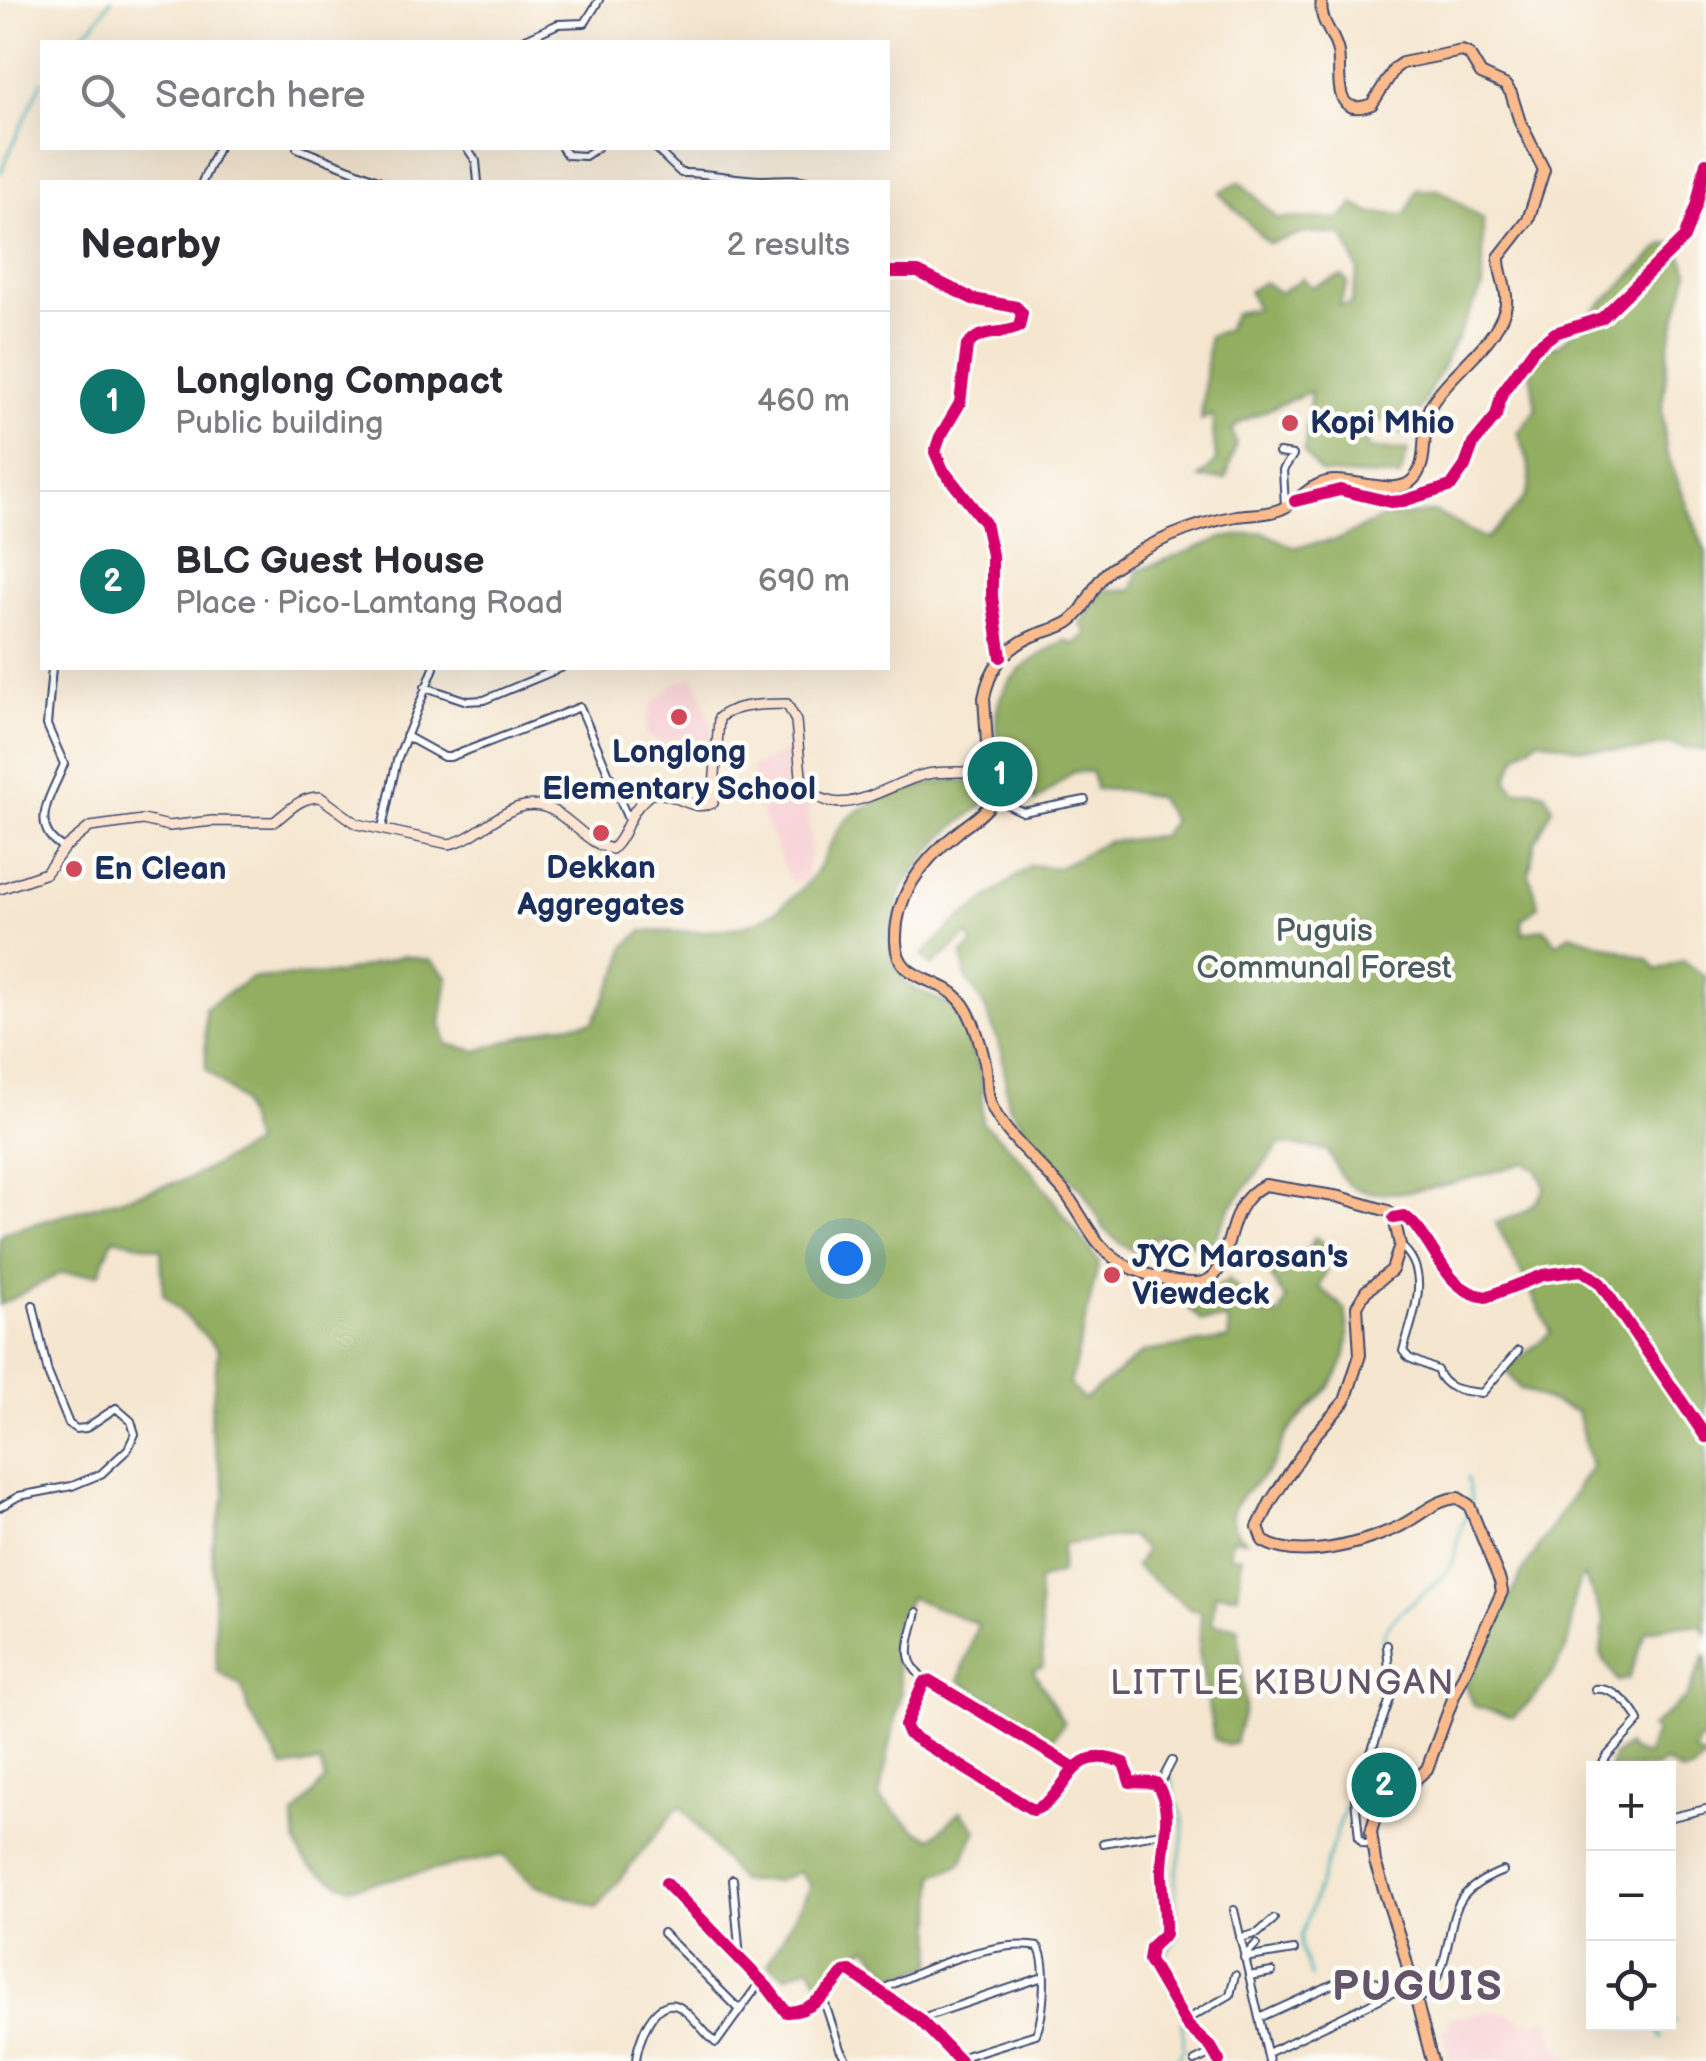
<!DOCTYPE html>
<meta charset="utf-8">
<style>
body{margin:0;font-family:"Balsamiq Sans",sans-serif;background:#f2f2f3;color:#2b2b33}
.controls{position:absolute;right:30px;bottom:30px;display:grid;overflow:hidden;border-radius:0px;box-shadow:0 10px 40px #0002}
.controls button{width:90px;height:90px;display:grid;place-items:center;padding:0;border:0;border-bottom:2px solid #e1e1e2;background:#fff;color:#2b2b33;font:50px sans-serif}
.you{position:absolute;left:845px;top:1258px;width:35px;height:35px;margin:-25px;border:8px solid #fff;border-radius:50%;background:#1a73e8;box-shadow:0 0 0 15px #1a73e833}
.badge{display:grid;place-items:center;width:65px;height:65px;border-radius:50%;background:#0f766e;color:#fff;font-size:32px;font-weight:700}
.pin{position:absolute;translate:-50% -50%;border:5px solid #fff;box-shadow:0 2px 10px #0006}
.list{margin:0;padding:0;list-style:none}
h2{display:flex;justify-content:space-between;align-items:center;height:130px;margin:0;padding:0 40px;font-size:42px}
h2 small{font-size:32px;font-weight:400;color:#7c7c81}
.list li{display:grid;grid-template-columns:65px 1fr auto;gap:30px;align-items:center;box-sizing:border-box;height:180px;padding:0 40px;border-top:2px solid #e1e1e2}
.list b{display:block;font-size:38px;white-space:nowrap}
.list p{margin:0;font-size:32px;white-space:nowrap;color:#7c7c81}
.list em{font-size:32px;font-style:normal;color:#7c7c81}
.icon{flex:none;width:55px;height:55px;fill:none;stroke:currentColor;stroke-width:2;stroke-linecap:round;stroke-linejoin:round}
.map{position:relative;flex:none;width:1706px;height:2061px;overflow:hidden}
.search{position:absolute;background:#fff;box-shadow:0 10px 40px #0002;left:40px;top:40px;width:850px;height:110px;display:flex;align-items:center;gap:25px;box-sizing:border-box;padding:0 35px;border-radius:0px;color:#7c7c81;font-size:38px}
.panel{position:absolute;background:#fff;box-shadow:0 10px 40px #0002;left:40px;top:180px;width:850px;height:490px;border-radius:0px}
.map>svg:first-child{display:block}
</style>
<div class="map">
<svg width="1706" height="2061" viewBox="0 0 1706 2061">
<rect width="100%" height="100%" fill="#fdfcf7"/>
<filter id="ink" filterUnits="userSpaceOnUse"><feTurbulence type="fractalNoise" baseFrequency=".01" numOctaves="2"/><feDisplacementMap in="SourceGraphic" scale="20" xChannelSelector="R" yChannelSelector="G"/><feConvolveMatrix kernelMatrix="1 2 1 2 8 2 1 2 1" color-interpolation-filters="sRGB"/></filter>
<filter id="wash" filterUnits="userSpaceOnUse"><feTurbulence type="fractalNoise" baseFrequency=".0048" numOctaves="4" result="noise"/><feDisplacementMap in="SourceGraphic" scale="40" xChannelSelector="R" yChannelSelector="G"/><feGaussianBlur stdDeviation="2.25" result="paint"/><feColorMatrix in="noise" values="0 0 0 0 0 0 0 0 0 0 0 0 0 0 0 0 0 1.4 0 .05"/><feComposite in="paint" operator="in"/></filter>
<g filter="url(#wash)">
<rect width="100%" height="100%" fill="#f5e6cf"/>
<path fill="#f7cfd3" d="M694,676L713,728L712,744L701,752L665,748L645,733L651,706L673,684Z
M789,750L808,795L811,851L805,880L790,882L755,796L751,767Z
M1502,2011L1527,2022L1550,2020L1555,2047L1578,2061H1449L1443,2029L1450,2028L1449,2018Z"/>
<path fill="#92ae60" stroke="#566e5f" stroke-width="2.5" d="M1240,182L1277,218L1341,219L1354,204L1371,213L1406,215L1417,190H1439L1483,219V287L1406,437L1387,418L1370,427L1367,449L1408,450L1400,477L1321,473L1304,452L1311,391L1240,422L1232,430L1236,443L1226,479L1199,478L1216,462L1212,415L1201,420L1209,336L1226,330L1235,313L1256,308L1249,291L1264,282L1280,293L1303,278L1311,287L1342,276L1348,283L1339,306L1351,304L1358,270L1344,236L1310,232L1268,243L1219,193Z
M1675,243L1689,271L1669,344L1662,410L1666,451L1706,553V751L1667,744L1636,751L1576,748L1540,739L1518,754L1507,779L1515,791L1532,789L1545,793L1553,807L1535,842L1529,874L1539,906L1522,919L1523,933L1544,928L1557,944L1570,934L1648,959L1657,970L1683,960L1706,977V1635L1703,1626L1676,1625L1646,1631L1628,1679L1617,1681L1601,1655L1604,1619L1584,1576C1569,1594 1574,1617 1569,1638C1564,1663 1533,1702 1513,1717L1474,1706L1465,1683L1522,1573L1591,1467L1577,1412L1520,1389L1506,1370L1551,1332L1496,1223C1519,1215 1534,1211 1545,1188L1537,1169L1525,1163C1486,1173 1382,1210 1348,1184C1339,1177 1333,1160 1327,1150L1280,1144L1230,1208L1213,1242L1200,1250L1187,1240L1156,1236L1140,1254L1122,1245L1105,1230L1084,1192L1044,1151L1008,1105L1002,1052L984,1005L966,977L962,955L973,945L968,934L932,966L922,956L954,924L1031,865L1057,868L1106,842L1161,836L1173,821L1157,797L1123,790L1095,789L1092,772H1073L1035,802L1026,771L1003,768C1001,753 996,736 996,720C997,678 1034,657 1066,640L1073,645L1087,634L1080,623L1104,590H1133L1138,571L1222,538L1263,532L1293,547L1337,540L1382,518L1435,512L1486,539C1528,495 1543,494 1518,433L1536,410L1529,364L1543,341L1557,347L1663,245Z
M948,780C963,779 978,781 986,796L984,804L948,832L927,855L902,888L894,919L892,960L907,985L958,1009L982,1079V1123C1034,1163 1060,1213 1099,1262L1070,1385L1083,1400L1144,1352L1229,1339L1228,1320L1201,1321L1188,1307L1229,1279L1261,1315H1280L1286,1299L1272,1280V1268L1300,1262L1315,1237L1326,1245L1317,1264L1327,1271L1319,1287L1345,1309C1348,1328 1351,1344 1343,1363C1331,1394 1302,1410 1285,1437C1280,1446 1278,1458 1272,1466C1255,1488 1210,1509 1245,1540L1232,1538L1229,1555L1242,1557L1238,1595L1215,1594L1212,1624L1238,1627L1245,1707L1235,1743L1226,1745L1214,1739L1199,1652L1201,1612L1189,1608L1136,1567L1145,1550L1130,1535L1062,1545L1061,1573L1038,1581L1043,1666L1033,1670L1064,1723L1051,1740L1005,1707L959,1681L978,1624L910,1597L892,1629L901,1692L879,1797L915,1830L932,1838L961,1811L977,1830L961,1864L935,1875L933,1965L894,1977L867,1946L822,1986L809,1966L786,1976L768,1963L811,1886L799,1872L776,1881H740L680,1805L597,1907L534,1885L503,1855L349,1888C310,1867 294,1865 294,1816L325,1780L320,1763L283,1768L248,1710L242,1687L217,1671L212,1545L226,1493L210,1427L218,1349L163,1294L161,1249L113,1238L99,1274L61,1273L0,1305V1237L6,1232L188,1179L254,1144L241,1101L206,1069L205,1008L251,978L337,974L404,956L431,961L448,977L441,1023L447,1044L477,1051L555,1026L593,1022L621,966L625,947L642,931C677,932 716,934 750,924C772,918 809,886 820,865C829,848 838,824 854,814C881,795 916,786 948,780Z
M1706,1654V1741L1698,1740L1695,1753L1706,1758L1694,1770L1682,1773L1665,1762L1656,1768H1610L1613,1757L1627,1745L1631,1751L1646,1756L1656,1732L1650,1728L1686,1698Z"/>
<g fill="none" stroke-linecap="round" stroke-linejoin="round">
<path stroke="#3daeb6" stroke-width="2.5" d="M74,42L94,24L111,0
M0,173L42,81
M1467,1478L1472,1503
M1386,1677C1385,1666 1379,1649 1382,1639C1388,1612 1435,1592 1451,1565C1460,1549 1457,1530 1467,1514
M1311,1977L1301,1948V1938L1344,1811L1355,1789
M1167,1980L1162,1960L1177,1937L1175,1882L1184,1834L1183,1817L1175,1798L1172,1779
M1170,1988L1178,2004
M1668,2022L1676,2021
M1649,2024H1653L1662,2038
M1177,2061L1184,2047L1182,2022"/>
</g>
</g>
<g filter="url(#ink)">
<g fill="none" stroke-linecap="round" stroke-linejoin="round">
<g stroke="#3c4a6f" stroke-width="10">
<path id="street" d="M519,42L558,24L585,23L599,0
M297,148L383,182
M467,148L476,161L478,182
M562,148L567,155L585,156L597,148
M655,148L681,173C709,172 735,180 762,180C779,180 794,177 811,182
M202,182L218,148
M888,272H918L973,299L1016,307L1022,313L1019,327C1001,336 980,328 967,346L960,403L940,437L935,452L943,470L985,523L992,555V597L1001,657
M1279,453L1293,455L1283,470L1285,506
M52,668L47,725L64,764C53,793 26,827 64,848
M425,687L467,701L484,700L561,668
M406,736L444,757H450L580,707L628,819
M993,798L1023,812L1085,800
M382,828L397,760L434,668
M1394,1218L1404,1216C1436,1238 1441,1291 1486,1297L1543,1275L1582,1270L1600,1283L1706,1437
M1401,1246C1433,1273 1412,1318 1403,1351L1409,1358L1437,1370C1444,1390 1462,1391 1482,1393L1518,1351
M0,1507L19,1496L72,1486L101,1474L128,1449L135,1434L131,1421L116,1408L86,1428L76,1429L69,1424L48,1373L33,1305
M917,1612C910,1641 899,1660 926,1680
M1595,1689C1613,1687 1632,1705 1639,1721L1607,1756L1600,1768
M1073,1767L930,1681L924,1682L905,1726L909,1734L1033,1810C1072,1797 1065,1740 1124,1763L1130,1782L1156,1783C1176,1812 1160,1846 1162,1877C1163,1896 1166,1914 1165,1934L1151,1947L1149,1960L1187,2025L1211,2047L1219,2061
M1159,1786L1172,1761
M1668,1818L1706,1809
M1103,1843L1167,1832
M1372,1844L1363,1843L1359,1838L1355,1798L1391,1696L1387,1645
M733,1879L740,1958
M666,1883L768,1988L786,2012C811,2013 830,1991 844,1972L850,1971L919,2019L960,2061
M1234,1910L1269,2061
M663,1933L739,2009
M1240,1938L1258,1933L1274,1919
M1244,1957L1256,1944
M1244,1958L1294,1950
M1249,1976L1272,1972
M881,1990C919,1971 995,1938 1038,1947C1048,1962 1044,2016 1036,2034L959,2058
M823,1998L840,2049L847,2061
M1417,2003C1427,1991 1439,1979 1443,1963C1457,1914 1447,1893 1503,1871
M1259,2018L1357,1973L1395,1992L1414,1993
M919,2019L1043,1977
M1184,2021L1230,1995L1235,1975
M1268,2053L1394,1992
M636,2061C637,2043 655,1991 681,2008C694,2017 704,2033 716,2043L761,1981
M1195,2061L1213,2052"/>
</g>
<g stroke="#3c4a6f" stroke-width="12">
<path id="secondary" d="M1297,500L1340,490L1391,502L1403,501L1451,486L1465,466L1473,444L1496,416L1502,393L1534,349L1555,333L1602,318L1684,238L1697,203L1706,163
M0,889L46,873L64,848L90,827L143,820L169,826L212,821L274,822C289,811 299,797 320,797L357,824L449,844C484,838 511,790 552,810C573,821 588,844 612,849C630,832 625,813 651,794C675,790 690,813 713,803L719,718C734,704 766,704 787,704L796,721L801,776C829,833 888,782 927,774C947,770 968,773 989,772"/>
</g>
<g stroke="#3c4a6f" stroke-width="14">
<path id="primary" d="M1322,0C1318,22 1334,32 1338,52C1342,74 1330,120 1372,104L1395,68L1402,63L1462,51L1469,54L1481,74L1505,85L1511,93L1520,122L1544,170L1528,220L1499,257C1498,273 1510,292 1505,309C1493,348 1451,371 1431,405C1418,428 1433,466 1409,483C1390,495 1350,477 1326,482C1308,486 1298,502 1281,509C1268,515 1251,514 1236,516C1190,525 1150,542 1111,569C1092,583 1088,609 1069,622C1058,629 1045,631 1033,636C1005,648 989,669 984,698L991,803C983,816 968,823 957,833C923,860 894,897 896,942C897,982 938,976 959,999C972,1013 981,1044 985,1063C988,1077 985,1094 992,1107C1007,1138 1044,1167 1066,1194C1083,1216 1093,1244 1117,1260C1137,1274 1173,1283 1197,1283C1238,1282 1217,1206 1265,1185L1340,1197L1388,1211L1394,1218L1400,1245L1392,1270L1366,1291L1357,1306L1360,1355L1345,1401L1314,1436L1271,1501L1258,1527L1263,1541C1298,1562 1360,1544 1394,1529C1416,1520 1434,1499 1458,1498L1469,1505L1500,1581L1502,1592L1454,1696L1427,1769L1388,1804L1375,1818L1371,1832L1375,1862L1402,1945L1432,2061"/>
</g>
<use href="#street" stroke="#fff" stroke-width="6"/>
<use href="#secondary" stroke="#fde4d1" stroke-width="9"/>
<use href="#primary" stroke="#fbbb8d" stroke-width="10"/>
<g stroke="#fdfcf7" stroke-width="19">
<path id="cycleway" d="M888,272H918L973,299L1016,307L1022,313L1019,327C1001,336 980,328 967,346L960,403L940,437L935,452L943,470L985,523L992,555V597L1001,657
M1295,501L1340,490L1391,502L1403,501L1451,486L1465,466L1473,444L1496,416L1502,393L1534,349L1555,333L1602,318L1684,238L1697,203L1706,163
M1394,1218L1404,1216C1436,1238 1441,1291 1486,1297L1543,1275L1582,1270L1600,1283L1706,1437
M1073,1767L930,1681L924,1682L905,1726L909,1734L1033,1810C1072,1797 1065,1740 1124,1763L1130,1782L1156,1783C1176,1812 1160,1846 1162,1877C1163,1896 1166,1914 1165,1934L1151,1947L1149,1960L1187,2025L1211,2047L1219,2061
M666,1883L768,1988L786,2012C811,2013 830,1991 844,1972L850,1971L919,2019L960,2061"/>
</g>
<use href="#cycleway" stroke="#d6006c" stroke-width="12"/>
</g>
</g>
<g fill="#d1495b" stroke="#fdfcf7" stroke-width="4">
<circle cx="1290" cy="423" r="10"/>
<circle cx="679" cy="717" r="10"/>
<circle cx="601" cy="833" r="10"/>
<circle cx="74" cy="869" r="10"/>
<circle cx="1112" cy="1275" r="10"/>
</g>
<g text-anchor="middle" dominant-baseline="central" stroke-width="9" stroke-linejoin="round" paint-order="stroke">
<g font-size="32" font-weight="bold" fill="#1b2f5e" stroke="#fdfcf7" text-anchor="start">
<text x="1310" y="423">Kopi Mhio</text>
<text x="679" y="752" text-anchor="middle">Longlong<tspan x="679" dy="37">Elementary School</tspan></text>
<text x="601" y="868" text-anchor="middle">Dekkan<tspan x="601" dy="37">Aggregates</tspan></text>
<text x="94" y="869">En Clean</text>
<text x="1132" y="1257">JYC Marosan's<tspan x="1132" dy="37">Viewdeck</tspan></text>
</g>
<g font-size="32" fill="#4a5e62" stroke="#fdfcf7">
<text x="1324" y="931">Puguis<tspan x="1324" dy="37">Communal Forest</tspan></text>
</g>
<g font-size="35" letter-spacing="2.5" fill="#64556a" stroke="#fdfcf7">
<text x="1283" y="1683">LITTLE KIBUNGAN</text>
</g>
<g font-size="42" font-weight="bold" letter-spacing="2.5" fill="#64556a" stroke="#fdfcf7">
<text x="1418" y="1987">PUGUIS</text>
</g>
</g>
</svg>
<div class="controls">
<button>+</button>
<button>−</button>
<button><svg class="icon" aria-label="locate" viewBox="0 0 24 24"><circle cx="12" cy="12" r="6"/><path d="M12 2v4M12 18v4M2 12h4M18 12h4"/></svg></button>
</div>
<div class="you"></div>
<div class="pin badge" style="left:1000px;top:774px">1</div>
<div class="pin badge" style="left:1384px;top:1785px">2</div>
<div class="search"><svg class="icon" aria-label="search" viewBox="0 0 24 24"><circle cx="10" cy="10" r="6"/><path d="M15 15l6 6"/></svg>Search here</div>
<section class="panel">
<h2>Nearby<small>2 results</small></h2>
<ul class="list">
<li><span class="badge">1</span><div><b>Longlong Compact</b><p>Public building</p></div><em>460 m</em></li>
<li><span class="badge">2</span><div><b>BLC Guest House</b><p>Place · Pico-Lamtang Road</p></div><em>690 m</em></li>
</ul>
</section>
</div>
